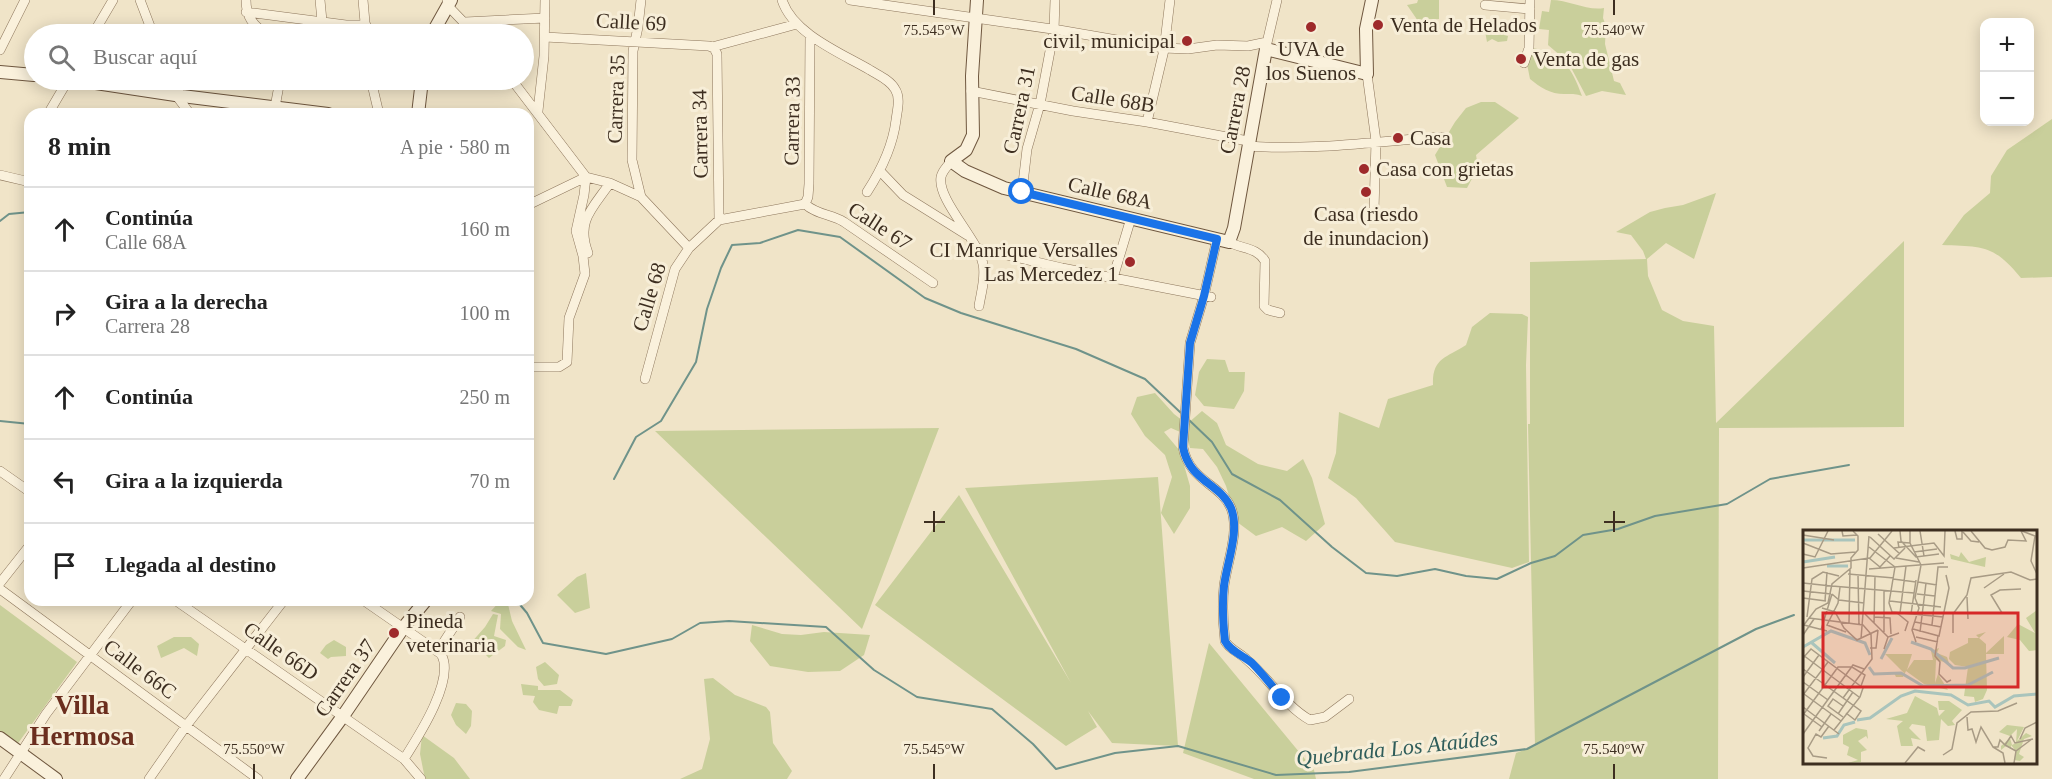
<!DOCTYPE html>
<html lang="es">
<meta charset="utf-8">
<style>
body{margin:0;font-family:Georgia,serif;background:#f2f2f2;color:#222}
.controls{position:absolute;right:18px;top:18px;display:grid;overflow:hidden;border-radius:12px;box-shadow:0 3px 15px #0003}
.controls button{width:54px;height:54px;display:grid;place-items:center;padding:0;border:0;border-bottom:2px solid #e0e0e0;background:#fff;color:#222;font:30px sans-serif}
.stop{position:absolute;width:18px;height:18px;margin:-14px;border:4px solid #1a73e8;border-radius:50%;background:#fff}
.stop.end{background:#1a73e8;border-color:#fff;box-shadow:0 2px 6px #0008}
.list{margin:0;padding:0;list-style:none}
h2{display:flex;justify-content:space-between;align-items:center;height:78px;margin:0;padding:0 24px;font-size:26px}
h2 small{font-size:20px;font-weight:400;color:#767676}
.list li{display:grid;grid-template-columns:39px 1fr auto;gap:18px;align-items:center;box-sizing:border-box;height:84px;padding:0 24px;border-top:2px solid #e0e0e0}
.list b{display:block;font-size:22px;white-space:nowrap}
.list p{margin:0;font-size:20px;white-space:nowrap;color:#767676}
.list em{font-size:20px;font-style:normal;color:#767676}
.icon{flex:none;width:33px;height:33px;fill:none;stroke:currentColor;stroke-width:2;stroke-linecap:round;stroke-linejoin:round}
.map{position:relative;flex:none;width:2052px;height:779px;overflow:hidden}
.search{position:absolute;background:#fff;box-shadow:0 3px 15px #0003;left:24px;top:24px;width:510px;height:66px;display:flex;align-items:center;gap:15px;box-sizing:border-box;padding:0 21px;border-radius:33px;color:#767676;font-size:22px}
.panel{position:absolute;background:#fff;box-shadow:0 3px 15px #0003;left:24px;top:108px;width:510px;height:498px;border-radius:18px}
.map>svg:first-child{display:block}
</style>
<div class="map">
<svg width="2052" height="779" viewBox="0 0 2052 779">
<rect width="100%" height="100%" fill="#f0e4c8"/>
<path fill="#c9cf9b" d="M1418,0H1439V19L1424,20L1420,27L1416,18L1407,5L1417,3Z
M1551,0C1569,0 1587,11 1604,8L1603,18L1606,26L1605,44L1614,81L1620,83L1626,95L1602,91L1586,96L1568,62L1548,45L1549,30L1539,29L1542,11L1549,12Z
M1494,21H1498L1499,31H1506L1504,35L1508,36L1507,41L1498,42L1492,39L1487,42L1485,31L1494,30Z
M1532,48C1562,52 1572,68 1582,96C1576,94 1574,94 1567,94C1552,95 1541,88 1530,79L1527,64Z
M1481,102H1495L1519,118L1476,155L1478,167L1467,188L1447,187L1435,155L1455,122L1466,108Z
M2052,119V277L2021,278C1993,244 1983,247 1942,245L1964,215L1990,193L1991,176L2007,150Z
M1716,193L1694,259L1666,243L1647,259L1648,276L1662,310L1683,321L1714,326L1716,423L1904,241V427L1719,428L1718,779H1509L1516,753L1535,746L1528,424H1530V262L1646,259L1643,251L1631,235L1616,232L1650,212L1665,208L1683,205Z
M1490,313L1522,314L1528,317L1526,365L1529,562L1512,568L1395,542L1356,498L1328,478L1336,453L1339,412L1379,428L1388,399L1433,385C1432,358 1446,358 1466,345L1472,327Z
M1207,359L1225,360L1229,372H1245L1244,391L1234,409L1204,406L1195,395L1199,372Z
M1155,393L1174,414L1187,424L1202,411L1217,423L1226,445L1258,464L1287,471L1303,459L1312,478L1325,524L1306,541L1282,527L1256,536L1237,522L1226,486L1217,467L1203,449L1190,448L1187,435L1171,428L1164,432L1180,451L1190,486V508L1174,534L1161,513L1172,477L1165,455L1145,436L1131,414L1137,397Z
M939,428L862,629L655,431Z
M1158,477L1178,746L1112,743L1088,711L1097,727L1066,746L875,605L959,495L1071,683L965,488Z
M586,573L590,608L575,613L557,595L577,577Z
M501,600H507L512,621L526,650L518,647L500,629L501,614L491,611Z
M0,605L77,662L16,746L0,734Z
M493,614L498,615L494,636L506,640L505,646L489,658L483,652L478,653V643L470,644L485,627Z
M752,625L782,634L801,635L824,632L870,635L864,655L840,671L808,672L770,666L750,641Z
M174,637H191L199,644L197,656L184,648L161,658L157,646Z
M334,640L346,647V656L331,657L328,659L320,653L326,645Z
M1209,643L1314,770L1316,779H1254L1183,753Z
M545,662L559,675L557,684L544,686L538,679L536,667Z
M713,678L735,695L766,707L770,712L773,743L792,771L787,779H680L702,769L710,739L704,679Z
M521,684L538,686V690H560L573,700L571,706H559L557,714L539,710L533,702L535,696L523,695Z
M456,703L466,704L472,711L471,726L466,734L456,725L451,715Z
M422,735L454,758L470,779H425L420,754Z"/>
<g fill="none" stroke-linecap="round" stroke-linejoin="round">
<path stroke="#6f938a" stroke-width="2" d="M0,221L9,214L30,212
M1188,419L1212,442L1232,474L1280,500L1332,547L1366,573L1397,576L1435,569L1466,576L1497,579L1531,563L1555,556L1583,535L1618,529L1655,516L1727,504L1770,479L1849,465
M0,421L30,424
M614,479L636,437L661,421L696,362L707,309L721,268L732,245L760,243L798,230L840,237L925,298L961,313L1076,349L1145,379L1181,413
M516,600L527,613L543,643L606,654L672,639L700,623L729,621L826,627L874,670L917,697L992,709L1033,744L1056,769L1115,753L1178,746L1276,775L1349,772L1527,749L1756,629L1794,615"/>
<g stroke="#8d765c" stroke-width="10">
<path id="street" d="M140,0L153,34
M246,0C246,17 253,25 266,34
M320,0L322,21
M363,0L366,34
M447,0L448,6L475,34
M641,0L638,27L633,51L632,160L641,197
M782,0C793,34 841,53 870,70C878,75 890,80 895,89C901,98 897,111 896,120C893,145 880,172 867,192
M850,0L1059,30L1163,48L1188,49L1217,45L1248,46L1267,42
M1485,5L1530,9
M246,12L346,25H366
M465,22L545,18
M93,34L113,0
M545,37L709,46L714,48L717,54L719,220
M712,47L797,24
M1266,47L1277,0
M0,50L25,0
M1524,63L1529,48L1530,0
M1367,74L1376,141L1374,210
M169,80L176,95L190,114
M371,80L379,114
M512,80L586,177
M971,91L1073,111L1147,122L1248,141
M275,107L280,80
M538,111L544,56L545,0
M48,114L68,80
M1147,122L1164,50L1170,0
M1248,146C1312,151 1377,141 1442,137
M951,161C948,166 942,171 941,177C937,200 978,239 983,264C986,277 981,293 979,306
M880,171L903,195L967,235
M0,175L30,182
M586,177L610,183L641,197L689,248
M1022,192L1027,149L1040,104L1054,30L1055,0
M805,204L808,197L809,184L810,36
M805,204C817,215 831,214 844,222L933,283
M528,205L586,177
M1217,239L1204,296L1190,343L1183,447C1189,481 1221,484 1231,508C1240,531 1227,562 1224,586C1222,605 1223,623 1225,641C1229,649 1240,653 1246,659C1269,678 1284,705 1310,720L1325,717L1349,699
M1229,242C1241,249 1257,247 1265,261L1264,306L1268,310L1280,313
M977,248L1062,268L1211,297
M588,253C576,221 592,209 610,183
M1113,278L1131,218
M528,367H559L567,362L569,318L585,274L583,256L576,231L584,195L586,177
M645,379L675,269L689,248L719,220L805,204
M0,471L30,492
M0,583L30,545
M0,589L258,779
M175,600L404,759L421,779
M363,600L441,654C456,679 418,737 404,759
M438,651L460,617
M4,779L46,714L132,600
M149,779L186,726L284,600"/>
</g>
<g stroke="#6f573f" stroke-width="14">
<path id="secondary" d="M977,0L972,76L973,135L966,150L951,161L965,171L1004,188L1229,242L1234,228L1266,49L1367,74L1366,29L1372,0
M432,34L451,0
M0,72L34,75
M76,80L182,96L328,114
M418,114L422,80
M0,738L56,779
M297,779L343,716L403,628L426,600"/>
</g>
<use href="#street" stroke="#faf1dc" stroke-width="9"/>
<use href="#secondary" stroke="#faf1dc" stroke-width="12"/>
</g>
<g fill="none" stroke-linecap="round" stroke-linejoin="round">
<path stroke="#1a73e8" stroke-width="8" d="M1022,192L1217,239L1204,296L1190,343L1183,447C1189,481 1221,484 1231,508C1240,531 1227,562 1224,586C1222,604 1223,623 1225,641C1230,651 1244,656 1252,663C1263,674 1272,686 1282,698"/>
</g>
<path fill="none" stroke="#3d2e20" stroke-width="2" d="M934,0V15M1614,0V15M934,511V532M1614,511V532M924,522H945M1604,522H1625M254,764V779M934,764V779M1614,764V779"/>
<g fill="#9e2a2b" stroke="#f7eed8" stroke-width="2">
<circle cx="1378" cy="25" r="6"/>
<circle cx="1311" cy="27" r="6"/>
<circle cx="1187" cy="41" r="6"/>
<circle cx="1521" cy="59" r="6"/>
<circle cx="1398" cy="138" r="6"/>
<circle cx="1364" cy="169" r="6"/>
<circle cx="1366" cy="192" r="6"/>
<circle cx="1130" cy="262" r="6"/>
<circle cx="394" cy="633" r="6"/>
</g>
<g text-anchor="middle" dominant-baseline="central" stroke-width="6" stroke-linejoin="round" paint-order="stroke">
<g font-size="21" fill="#3d2e20" stroke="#f7eed8">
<text transform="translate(631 22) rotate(3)">Calle 69</text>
<text transform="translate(616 99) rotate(-88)">Carrera 35</text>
<text transform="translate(1113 99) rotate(9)">Calle 68B</text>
<text transform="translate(1019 110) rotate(-78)">Carrera 31</text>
<text transform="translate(1235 110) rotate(-79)">Carrera 28</text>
<text transform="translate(792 121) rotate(-89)">Carrera 33</text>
<text transform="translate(700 134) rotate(-91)">Carrera 34</text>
<text transform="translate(1110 193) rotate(13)">Calle 68A</text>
<text transform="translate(880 226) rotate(33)">Calle 67</text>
<text transform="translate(649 297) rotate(-73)">Calle 68</text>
<text transform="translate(281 651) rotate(35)">Calle 66D</text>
<text transform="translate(140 669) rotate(37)">Calle 66C</text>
<text transform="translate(345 678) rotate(-55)">Carrera 37</text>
</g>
<g font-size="21" fill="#3d2e20" stroke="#f7eed8" text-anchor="start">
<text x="1390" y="25">Venta de Helados</text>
<text x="1175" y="41" text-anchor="end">civil, municipal</text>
<text x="1311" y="49" text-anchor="middle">UVA de<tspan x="1311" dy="24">los Suenos</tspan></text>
<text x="1533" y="59">Venta de gas</text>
<text x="1410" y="138">Casa</text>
<text x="1376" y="169">Casa con grietas</text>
<text x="1366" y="214" text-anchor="middle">Casa (riesdo<tspan x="1366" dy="24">de inundacion)</tspan></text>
<text x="1118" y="250" text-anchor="end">CI Manrique Versalles<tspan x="1118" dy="24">Las Mercedez 1</tspan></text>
<text x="406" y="621">Pineda<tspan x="406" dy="24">veterinaria</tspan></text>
</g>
<g font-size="22" font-style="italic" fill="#2f5d5a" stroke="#f7eed8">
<text transform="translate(1397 748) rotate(-6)">Quebrada Los Ataúdes</text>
</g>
<g font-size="27" font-weight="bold" fill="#6b2e1e" stroke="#f7eed8">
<text x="82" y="705">Villa<tspan x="82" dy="31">Hermosa</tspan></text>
</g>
</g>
<g transform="translate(1803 530)">
<rect width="234" height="234" fill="#f0e4c8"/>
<path d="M158,22L166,32L183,27L182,37L148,29L147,24L156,27ZM234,80V120L226,121L217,110L204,107L215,94L232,103L223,88ZM183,102L176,108L183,114V123L201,106V124H183L184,160L180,169L172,172L171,167L161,166L165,137L152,135L146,129L147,122L165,113V108H176L173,105ZM136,118L134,123L144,127L146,133L133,130L132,153L135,144L145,160L121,154L103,141L100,147H93L91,143H101L82,124H109L104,140L111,130H130L128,121ZM112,166L134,178L136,186L142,180H136L135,171H146L159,180L149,191L152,195L145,196L138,189L136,210L124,211L122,196L109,194L106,198L118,210L108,208L110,216H98L94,196L100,191L83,189L104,183ZM204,195L221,197L214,211L223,203L229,206L221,209L216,224L221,227L217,231L211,230L213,221L208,215V219L203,216L198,220V216L207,208L209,215L213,213L214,199L207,206L196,202ZM53,198L64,200L65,209L63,206L55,211L64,220L58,222V232L45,233L55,230L44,225L46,217L40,214V205Z" fill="#c9cf9b"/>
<path fill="none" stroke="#a9c4bc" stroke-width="3" d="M0,10H52M0,32L32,27M24,36H45M108,112L128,119L150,138H162L196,128M9,113L32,133M0,117L28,101L62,113L67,125M78,129L89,108M66,137L71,144L98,143L120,156L165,155L190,142M54,190L67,188L98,166L112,161L148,165L165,175L186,171L192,177L211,166L234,164M20,208L34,206L41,195L52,192"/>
<path fill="none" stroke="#a89b85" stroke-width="1.5" d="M39,1L40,6L54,5M97,1L98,11L113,27L136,24M107,1V13L118,35L112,68L116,78L109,100L113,112M117,1L121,26M152,1L154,9H159V1M168,1L182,18L189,20L202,17L205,10L223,11L218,1M219,1L232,6L228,31L234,44M160,2L168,11L176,12M75,4L97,24M0,5L31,10M67,7L91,29L102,18M0,13L28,24L53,22M66,17L92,37M91,18L131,13L141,26L142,1M96,18L95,12L107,13M111,22L134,19M0,24L12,27L25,1M67,28L89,1M93,28L116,32M92,37L86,73L89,82L140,87M0,38L66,28L77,37L87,26M66,39L141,33M45,44L91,48M55,45L56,95M90,49L113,52M115,52L134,55M0,53L28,56M29,56L111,63M37,57L35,73L24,95L43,102M181,58L201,44M0,61L28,64M29,64L36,70L61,73M114,64L132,66M164,67L165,89M0,68L23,71M22,71L24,42M87,71L138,77M19,78L32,82L41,98L54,110L75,100M94,83L105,92L102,101M97,83L103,36M199,83L188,65L197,60L218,59M62,84L85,107M108,84L113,50M4,87L9,49L20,42L36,46M71,87L87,88L88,104M6,88L60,95L68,104L69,129L40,168M112,92L138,97M46,93L47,39M71,94L72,46M1,95L24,101M129,95L135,37H145M0,96L13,79L25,73L29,54L48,38V28L55,20V6L50,1M110,99L136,106L146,58L143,45M18,100L29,64M81,102V60M117,102L123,53M150,103V84L164,65L168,48L208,42L227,50L234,49M0,105L11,89M135,106L132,126L137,132L136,144L144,152L148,150M113,107L135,112M58,109L66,6M67,118H73L75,100M81,119L85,107L96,103M0,125L56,167M0,128L8,119L60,158L57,167L31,200M0,139L58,181L52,190L43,183M0,147L16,125M0,152L25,170M1,164L38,191M0,165L25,132M0,177L36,204M1,184L19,197M35,184L50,162M0,185L35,137H49L62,145L58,156M40,187L25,176L30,169L40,176M164,187L165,200L169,199L173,212L178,197L190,217H195L197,210L202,215L208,206L212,213L230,209M16,201L28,184M0,204L50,135L61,139M217,209L222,198L234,192M202,215L213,221L211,233M190,217L200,223L202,233M213,221L229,209M140,225L149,219L154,193L168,182L195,181L214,173M24,228L10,226L5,218L13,204L18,207L26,196M102,233L115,217L122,221"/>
<path fill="#d62828" fill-opacity="0.15" stroke="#d62828" stroke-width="3" d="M20,83H215V157H20Z"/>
<rect width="234" height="234" fill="none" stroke="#3d2e20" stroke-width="3"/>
</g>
<g font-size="15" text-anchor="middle" fill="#3d2e20" stroke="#f7eed8" stroke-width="6" stroke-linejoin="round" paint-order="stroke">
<text x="934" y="35">75.545°W</text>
<text x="1614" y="35">75.540°W</text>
<text x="254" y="754">75.550°W</text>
<text x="934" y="754">75.545°W</text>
<text x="1614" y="754">75.540°W</text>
</g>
</svg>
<div class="controls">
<button>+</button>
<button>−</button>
</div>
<div class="stop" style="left:1022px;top:192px"></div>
<div class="stop end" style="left:1282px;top:698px"></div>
<div class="search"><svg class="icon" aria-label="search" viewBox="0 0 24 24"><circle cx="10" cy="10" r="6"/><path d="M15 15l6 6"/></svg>Buscar aquí</div>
<section class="panel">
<h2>8 min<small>A pie · 580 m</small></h2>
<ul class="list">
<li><svg class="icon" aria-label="ahead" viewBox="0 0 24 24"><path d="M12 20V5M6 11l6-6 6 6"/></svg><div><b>Continúa</b><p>Calle 68A</p></div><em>160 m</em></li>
<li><svg class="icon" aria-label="right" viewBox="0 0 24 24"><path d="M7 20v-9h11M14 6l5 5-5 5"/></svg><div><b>Gira a la derecha</b><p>Carrera 28</p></div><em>100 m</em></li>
<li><svg class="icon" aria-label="ahead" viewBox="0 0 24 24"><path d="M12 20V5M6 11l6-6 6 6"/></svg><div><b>Continúa</b></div><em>250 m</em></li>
<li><svg class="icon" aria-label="left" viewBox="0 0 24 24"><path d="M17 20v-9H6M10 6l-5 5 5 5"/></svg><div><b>Gira a la izquierda</b></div><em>70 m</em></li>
<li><svg class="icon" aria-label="arrive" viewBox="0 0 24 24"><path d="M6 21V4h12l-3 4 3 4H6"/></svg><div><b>Llegada al destino</b></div></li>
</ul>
</section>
</div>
